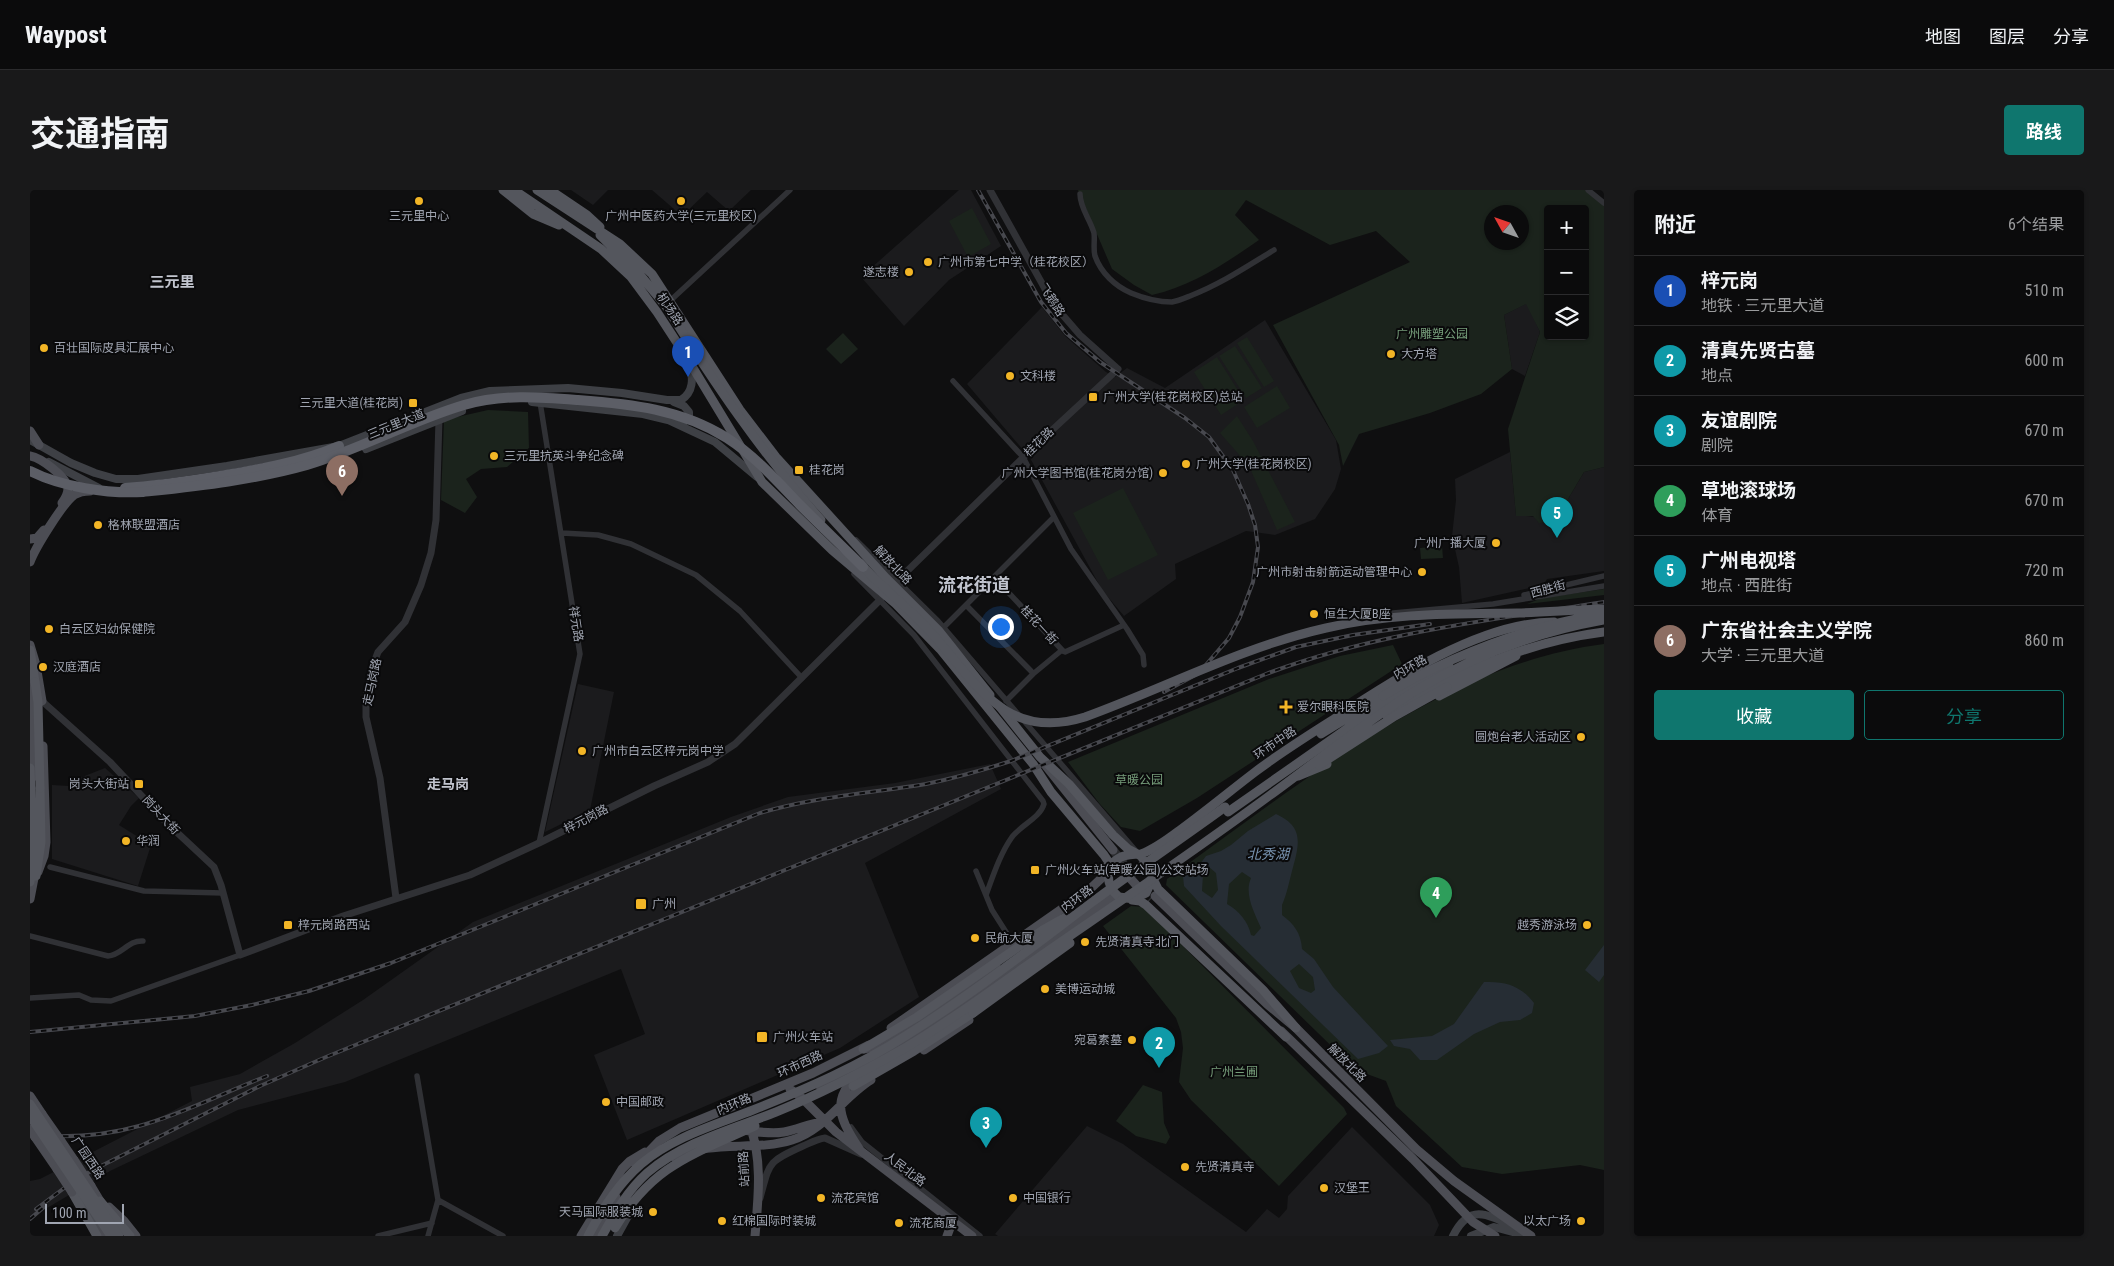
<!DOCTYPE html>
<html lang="zh">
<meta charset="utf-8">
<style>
body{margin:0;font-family:"Roboto Condensed","Noto Sans SC",sans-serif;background:#19191a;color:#f1f3f6}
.controls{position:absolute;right:15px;top:15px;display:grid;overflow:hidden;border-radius:5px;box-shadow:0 1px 4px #0004}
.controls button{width:45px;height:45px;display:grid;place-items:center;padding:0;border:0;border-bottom:1px solid #2b2b2d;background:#0b0b0c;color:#f1f3f6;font:25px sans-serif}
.compass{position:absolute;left:1454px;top:15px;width:45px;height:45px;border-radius:50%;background:#0b0b0c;box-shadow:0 1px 4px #0004;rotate:310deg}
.scale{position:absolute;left:15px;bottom:12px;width:79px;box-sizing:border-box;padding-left:5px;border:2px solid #a0a5b1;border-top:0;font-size:14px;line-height:18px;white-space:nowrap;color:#a0a5b1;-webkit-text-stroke:4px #0a0a0b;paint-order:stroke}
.you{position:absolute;left:970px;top:436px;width:18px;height:18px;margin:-12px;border:4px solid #fff;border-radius:50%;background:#1a73e8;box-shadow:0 0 0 8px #1a73e833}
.badge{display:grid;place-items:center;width:32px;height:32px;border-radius:50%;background:#0f766e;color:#fff;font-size:16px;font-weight:700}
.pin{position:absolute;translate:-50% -41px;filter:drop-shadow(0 1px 2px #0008)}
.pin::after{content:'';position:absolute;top:26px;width:18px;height:15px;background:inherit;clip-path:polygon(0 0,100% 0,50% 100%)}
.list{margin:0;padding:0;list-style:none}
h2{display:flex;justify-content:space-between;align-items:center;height:65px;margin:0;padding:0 20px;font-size:21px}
h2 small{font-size:16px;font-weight:400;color:#9a9b9d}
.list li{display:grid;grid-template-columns:32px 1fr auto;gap:15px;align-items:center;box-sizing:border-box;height:70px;padding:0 20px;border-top:1px solid #2b2b2d}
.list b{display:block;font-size:19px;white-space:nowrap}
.list p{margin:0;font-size:16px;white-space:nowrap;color:#9a9b9d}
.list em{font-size:16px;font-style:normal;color:#9a9b9d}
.actions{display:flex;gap:10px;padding:15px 20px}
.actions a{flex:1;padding:11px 0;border:1px solid #0f766e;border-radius:5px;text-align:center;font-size:18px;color:#0f766e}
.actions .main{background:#0f766e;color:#fff}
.icon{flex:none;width:28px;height:28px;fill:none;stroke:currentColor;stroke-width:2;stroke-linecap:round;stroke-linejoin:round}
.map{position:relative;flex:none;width:1574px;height:1046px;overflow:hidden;border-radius:5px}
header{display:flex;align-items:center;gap:30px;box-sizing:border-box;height:70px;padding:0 25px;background:#0b0b0c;border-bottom:1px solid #2b2b2d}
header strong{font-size:24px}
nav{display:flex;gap:28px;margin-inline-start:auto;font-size:18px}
.intro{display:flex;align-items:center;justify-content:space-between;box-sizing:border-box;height:120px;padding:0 30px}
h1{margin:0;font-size:35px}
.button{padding:12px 22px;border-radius:5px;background:#0f766e;color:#fff;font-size:18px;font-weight:700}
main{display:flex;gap:30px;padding:0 30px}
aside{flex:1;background:#0b0b0c;border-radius:5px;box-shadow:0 1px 4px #0004}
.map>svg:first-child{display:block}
</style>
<header>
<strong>Waypost</strong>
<nav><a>地图</a><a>图层</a><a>分享</a></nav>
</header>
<div class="intro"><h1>交通指南</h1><a class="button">路线</a></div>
<main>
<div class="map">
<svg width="1574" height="1046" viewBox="0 0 1574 1046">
<rect width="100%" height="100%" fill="#0f0f10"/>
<path fill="#1b1b1d" d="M541,0H578L563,15Z
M622,0H721L699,21L677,2L652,26Z
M929,0H941L971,56L919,90L874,136L831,87Z
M1497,113L1510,142L1495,186L1482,179L1474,125Z
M1012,117L1035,146L1076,182L1085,187L1097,178L1135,198L1235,130L1306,250L1311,279L1305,299L1285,329L1245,345L1216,341L1145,374L1146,389L1094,426L1072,400L1000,268L937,194Z
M1480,262L1486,325L1535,330L1538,309L1554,282L1574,277V381L1517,389L1513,395L1432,413L1429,377L1422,346L1426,310L1425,289Z
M548,494L584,502L560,620L515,642Z
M960,574L971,599L835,673L889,807L810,858L597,950L564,865L615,844L591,779L315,892L208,920L80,981L0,1028V991L10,989L162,911L160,897L210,884L265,853L333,810L443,732L701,627L758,607L865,593Z
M75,578L109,608L101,616L89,635L121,655L108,696L22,669V595L39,596L47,589Z
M1057,936L1093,954L1216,1042L1237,1019L1249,1028L1257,1019L1258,1006L1322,937L1400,1015L1409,1035L1404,1046H968L965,1044Z"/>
<path fill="#1b231c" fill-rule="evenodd" d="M1048,0H1555L1574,15V277L1554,282L1538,309L1535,330L1509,333L1503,326H1486L1478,239L1510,142L1496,114L1474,125L1482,179L1451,204L1400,223L1329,244L1313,276L1309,255L1243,135L1380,72L1346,41L1300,55L1216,10L1205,25L1229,50C1196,73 1162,96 1122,105L1104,95L1082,79ZM1518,19H1555V146H1518ZM1462,22H1492V52H1462Z
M942,18L961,54L938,67L919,31Z
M813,143L828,159L811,174L796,159Z
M1217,147L1244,191L1234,197L1207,153Z
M1205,156L1232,198L1216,208L1189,166Z
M1187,167L1214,210L1191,225L1164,182Z
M1247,196L1260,218L1227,238L1214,217Z
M458,220L498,222L499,258L477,277L451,279L436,289L447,307L435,323L411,310L414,230Z
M1207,226L1223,251L1265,332L1247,340L1219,276L1190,243Z
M1093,298L1128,365L1078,390L1043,323Z
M1412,356L1413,368L1391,369L1390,358Z
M1574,399V405L1497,414L1512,408Z
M1574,454V980L1550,975L1472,984L1432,977L1366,916L1356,891L1326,880L1136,695L1137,689C1266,597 1413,474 1574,454Z
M1363,455L1372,474L1167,608L1110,641L1091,637L1069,613L1038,572L1239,489L1310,466Z
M1101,716L1114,717L1314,918L1317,924L1249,996L1161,910L1149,892L1153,858L1151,842L1146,828L1073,736Z
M1113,895L1132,902L1134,933L1140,947L1136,954L1106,946L1086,931Z"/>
<path fill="#262d34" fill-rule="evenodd" d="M1246,624C1275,637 1269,655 1262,681C1259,692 1257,704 1252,715V725C1264,734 1271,743 1272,759L1284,769L1303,797L1358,856L1349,863L1328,869L1191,736L1154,696L1153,686L1160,677L1170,674L1176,666L1191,661L1201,655L1218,641ZM1179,677L1186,683L1188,700L1182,708L1172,701L1173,684ZM1212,682L1221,688C1214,704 1224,722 1231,738L1224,746L1221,745C1218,731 1209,721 1197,714L1199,694ZM1269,774L1283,787L1285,800L1281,803L1269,798L1260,781Z
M1574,755V785L1569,792L1555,780Z
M1454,792C1476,791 1491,796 1504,813L1502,823L1490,830L1470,832L1444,844L1407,870H1390L1380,859L1364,856L1360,850L1402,846L1424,834Z"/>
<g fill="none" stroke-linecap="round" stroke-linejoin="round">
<path stroke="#2c2d30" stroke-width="9" stroke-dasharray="9 4.5" stroke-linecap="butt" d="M1083,660L1094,674
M1110,699L1121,709"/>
<path stroke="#303135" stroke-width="5.5" d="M1558,0L1574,13
M1050,4C1050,18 1060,29 1064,43C1065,50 1063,59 1065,66C1071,83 1085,96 1101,103C1113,108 1129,112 1142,112C1148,111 1155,108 1160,106C1191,94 1216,77 1244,60
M641,110L760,0
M923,191L993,267L1041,359L1097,439L1113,465L1114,475
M532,343L568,345L601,354L666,385L710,421L772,488
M826,350L908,431L1106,661
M824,384L884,445L1013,611L1014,614C1010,628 991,635 982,647C970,664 963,686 956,705
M964,387L1033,461
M1494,405L1574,386
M936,415L1001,481
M1352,424L1463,414L1574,396
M914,437L1024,327
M976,511L1003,484L1032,460L1035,462L1094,435
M509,653L550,464L510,212
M20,677L114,701L193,703
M946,681L962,720L983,753
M0,746L78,766C92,765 98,750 113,751
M0,808L49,805L61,810L81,811L210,765
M387,886L408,1010L398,1046
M821,937L832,952L950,1046
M408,1010L473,1046
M348,1046L402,1033"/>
<path stroke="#303135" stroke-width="7" d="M868,390L1006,255L1088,179L1050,145L1024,115L960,0
M12,511L80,572L138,634L184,677L191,695L210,765L313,726L440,685L509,653L624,596L678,572L705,554L851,409
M366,708L350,588L336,527V506L343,475L348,462L375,432L391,395L401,363L406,330L409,229
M730,1008C740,972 737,972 773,956C780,953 787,949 795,948L831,964"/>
<path stroke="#3e4045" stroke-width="8" d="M502,212L613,224L638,230L685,252L727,287
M644,212L654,216L659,222V227L654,232
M0,250L41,273L65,283L86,289H108L197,276L309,256L431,208L460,201L538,198L592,203L637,210H651C664,202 663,188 660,175
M336,259L432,221
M19,272L69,298
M587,1046L602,1019
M1423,1046C1439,1014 1456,1023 1483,1037
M1441,1046L1464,1037L1498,1046"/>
<path stroke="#4c4d54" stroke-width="9" d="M0,241L9,255
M0,266C11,268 36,286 38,298C38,304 35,309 32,313
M0,349L7,348L14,340
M0,372C5,358 33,313 44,305C49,302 54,301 60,301
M0,455L6,475L12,511
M0,489L3,587
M1016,576L1083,660
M1090,677L1108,697
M8,682L14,666L16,652L13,556
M1125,706L1237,814L1266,838L1386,959L1424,991L1501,1046
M0,709L5,683
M861,838L1059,700L1078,682
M1251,841L1383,969L1443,1032L1465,1046
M834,859C866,855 937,798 966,777
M894,860L939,830
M789,895L800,892L827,878
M760,899L772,908L806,942L942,1046
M0,906L12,924
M720,936C733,971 728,1010 725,1046
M713,940C727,942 740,944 754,942C768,940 779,933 793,932
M5,947L27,979
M31,951L44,970
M830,960C804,921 802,907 838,873L909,830L1086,705
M645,968C681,949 724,962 762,950C795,940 813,907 841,890
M606,975L629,951L650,938L783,883L839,855
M61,996L73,1016
M51,1012L75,1046
M79,1017L94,1031L106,1046
M551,1046L592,979L600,971L615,962
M564,1046L586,1007
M917,1046L920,1038L921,1029"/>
<path stroke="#54565d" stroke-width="9" d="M473,0L503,24L529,35
M484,0L571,59L601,87L627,122L657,168L732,292L802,360L866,414L910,459L1003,574L1021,602L1074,665L1078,671V682
M507,0L590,54L622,84L710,220L746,267L856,388L909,441L960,505
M520,0L557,25L570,37
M570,45L610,85L636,116
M0,460L5,492
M1409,506L1486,466
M970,517L1010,567L1039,594L1083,645L1098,659L1111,666L1119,677L1122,690L1116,703L1104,709L1089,707C1075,696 1074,675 1091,667C1098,664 1105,664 1111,664C1125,659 1138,649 1150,640C1176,621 1200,601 1225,582C1250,563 1277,546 1304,529C1363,490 1451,432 1524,432
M1357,526C1424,483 1495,452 1574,442
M1291,544L1353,506
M0,578L3,655L0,692
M1268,586L1297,574
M1198,622L1348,517L1419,476
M6,686L11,652L10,598
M1122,687L1128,699L1233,800L1266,838
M1102,710L1110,711L1116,715L1256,847
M833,859L887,827L1013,740
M823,896L884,861L943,823
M42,1002L67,1046
M70,1011L100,1046"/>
<path stroke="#5c5e66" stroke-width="10" d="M95,298C127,296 159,291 190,286C231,279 271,272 309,256"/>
<g stroke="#47484e" stroke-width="4">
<path id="rail" d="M948,0L1011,112L1036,143L1070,172L1155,228L1179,247L1203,280L1218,314L1225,335L1228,357L1223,392L1210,427L1199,448L1169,483L1134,502
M0,842L165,826L222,815L279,801L361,773L730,623C784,607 840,603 896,594C925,588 953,580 981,571L1208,478L1266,457L1323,445L1400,434
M0,945C37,948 74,946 109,936C153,924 195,902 237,886
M6,1019L45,990L65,979L230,896L296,867L1236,484C1344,443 1461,430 1574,412
M0,1029L14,1017"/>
</g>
<use href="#rail" stroke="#0a0a0b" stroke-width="2" stroke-dasharray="5.5" stroke-linecap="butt"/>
<path stroke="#4c4d54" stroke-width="9" d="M12,924L31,951
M0,939L5,947
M44,970L61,996
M27,979L42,1002"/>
<path stroke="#54565d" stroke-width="9" d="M636,116C684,193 731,262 791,330
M830,373C850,396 875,415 896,437C944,488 972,553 1055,527C1135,498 1212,457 1296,438C1361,423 1421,424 1487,423C1516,422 1545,420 1574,419
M5,492L8,512L10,598
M1353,506C1421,465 1493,438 1571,424
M1289,575L1365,526L1417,497
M1013,740L1036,727
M943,823L1040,753
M0,914L89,1046
M0,926L81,1046
M585,1038C623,975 662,965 725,936
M558,1046C572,1019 588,994 611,974C643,947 685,935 723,920C776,899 829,876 877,845C941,805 1001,758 1061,713C1105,680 1151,649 1195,617
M572,1046C585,1023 597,1001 617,983C653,952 703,939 746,922C790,904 833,882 875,858C921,831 964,798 1008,768C1086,714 1163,662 1239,606C1287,571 1334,533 1385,501C1443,466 1507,442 1574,430"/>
<path stroke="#5c5e66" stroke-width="10" d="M0,281C31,297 78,304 113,302C167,296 224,290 277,275C331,259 380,231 434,215C472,204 509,207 548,210C601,214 651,219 697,248C725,266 747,291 770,315C791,336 812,356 833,377"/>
</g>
<g fill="#f2b526" stroke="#0a0a0b" stroke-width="2">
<circle cx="389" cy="11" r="5"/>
<circle cx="651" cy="11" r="5"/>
<circle cx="898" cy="72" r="5"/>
<circle cx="879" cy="82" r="5"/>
<circle cx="14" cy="158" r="5"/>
<circle cx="1361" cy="164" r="5"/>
<circle cx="980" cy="186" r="5"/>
<rect x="1058" y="202" width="10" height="10" rx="2.5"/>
<rect x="378" y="208" width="10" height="10" rx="2.5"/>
<circle cx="464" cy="266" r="5"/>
<circle cx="1156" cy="274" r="5"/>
<rect x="764" y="275" width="10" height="10" rx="2.5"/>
<circle cx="1133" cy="283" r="5"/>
<circle cx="68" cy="335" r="5"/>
<circle cx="1466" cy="353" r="5"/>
<circle cx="1392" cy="382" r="5"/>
<circle cx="1284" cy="424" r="5"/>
<circle cx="19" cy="439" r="5"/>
<circle cx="13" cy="477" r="5"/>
<path d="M1253.5 509.5h5v5h5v5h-5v5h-5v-5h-5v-5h5z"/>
<circle cx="1551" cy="547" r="5"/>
<circle cx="552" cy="561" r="5"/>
<rect x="104" y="589" width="10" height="10" rx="2.5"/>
<circle cx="96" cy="651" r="5"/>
<rect x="1000" y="675" width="10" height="10" rx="2.5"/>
<rect x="605" y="708" width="12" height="12" rx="2.5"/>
<rect x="253" y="730" width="10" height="10" rx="2.5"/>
<circle cx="1557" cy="735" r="5"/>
<circle cx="945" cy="748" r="5"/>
<circle cx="1055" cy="752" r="5"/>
<circle cx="1015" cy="799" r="5"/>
<rect x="726" y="841" width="12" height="12" rx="2.5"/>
<circle cx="1102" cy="850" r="5"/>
<circle cx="576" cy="912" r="5"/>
<circle cx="1155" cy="977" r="5"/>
<circle cx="1294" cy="998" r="5"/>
<circle cx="791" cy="1008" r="5"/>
<circle cx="983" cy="1008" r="5"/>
<circle cx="623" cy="1022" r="5"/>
<circle cx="692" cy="1031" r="5"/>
<circle cx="1551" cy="1031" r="5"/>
<circle cx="869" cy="1033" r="5"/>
</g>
<g text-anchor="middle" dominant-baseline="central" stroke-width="4" stroke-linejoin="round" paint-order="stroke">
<g font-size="12" fill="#a0a5b1" stroke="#0a0a0b" text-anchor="start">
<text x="389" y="26" text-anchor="middle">三元里中心</text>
<text x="651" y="26" text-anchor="middle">广州中医药大学(三元里校区)</text>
<text x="908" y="72">广州市第七中学（桂花校区）</text>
<text x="869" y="82" text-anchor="end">遂志楼</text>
<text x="24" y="158">百壮国际皮具汇展中心</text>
<text x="1371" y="164">大方塔</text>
<text x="990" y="186">文科楼</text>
<text x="1073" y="207">广州大学(桂花岗校区)总站</text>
<text x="373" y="213" text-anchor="end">三元里大道(桂花岗)</text>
<text x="474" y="266">三元里抗英斗争纪念碑</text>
<text x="1166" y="274">广州大学(桂花岗校区)</text>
<text x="779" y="280">桂花岗</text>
<text x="1123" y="283" text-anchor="end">广州大学图书馆(桂花岗分馆)</text>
<text x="78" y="335">格林联盟酒店</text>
<text x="1456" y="353" text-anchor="end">广州广播大厦</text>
<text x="1382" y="382" text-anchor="end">广州市射击射箭运动管理中心</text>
<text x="1294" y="424">恒生大厦B座</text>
<text x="29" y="439">白云区妇幼保健院</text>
<text x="23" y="477">汉庭酒店</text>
<text x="1267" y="517">爱尔眼科医院</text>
<text x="1541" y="547" text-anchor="end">圆炮台老人活动区</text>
<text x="562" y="561">广州市白云区梓元岗中学</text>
<text x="99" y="594" text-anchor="end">岗头大街站</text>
<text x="106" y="651">华润</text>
<text x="1015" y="680">广州火车站(草暖公园)公交站场</text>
<text x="622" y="714">广州</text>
<text x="268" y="735">梓元岗路西站</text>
<text x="1547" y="735" text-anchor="end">越秀游泳场</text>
<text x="955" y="748">民航大厦</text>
<text x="1065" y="752">先贤清真寺北门</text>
<text x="1025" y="799">美博运动城</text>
<text x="743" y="847">广州火车站</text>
<text x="1092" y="850" text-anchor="end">宛葛素墓</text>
<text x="586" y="912">中国邮政</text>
<text x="1165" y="977">先贤清真寺</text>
<text x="1304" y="998">汉堡王</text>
<text x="801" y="1008">流花宾馆</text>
<text x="993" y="1008">中国银行</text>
<text x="613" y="1022" text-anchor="end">天马国际服装城</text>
<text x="702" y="1031">红棉国际时装城</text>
<text x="1541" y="1031" text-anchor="end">以太广场</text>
<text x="879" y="1033">流花商厦</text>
</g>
<g font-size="12" fill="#a0a5b1" stroke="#0a0a0b">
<text transform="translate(1022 110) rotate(57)">飞鹅路</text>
<text transform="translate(640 119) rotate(56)">机场路</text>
<text transform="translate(366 234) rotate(-22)">三元里大道</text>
<text transform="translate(1009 252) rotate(-44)">桂花路</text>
<text transform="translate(863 375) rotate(46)">解放北路</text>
<text transform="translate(1518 399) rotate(-15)">西胜街</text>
<text transform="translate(546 434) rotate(81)">祥元路</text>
<text transform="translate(1009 435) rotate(47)">桂花一街</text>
<text transform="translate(1380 477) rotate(-29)">内环路</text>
<text transform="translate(342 492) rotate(-78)">走马岗路</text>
<text transform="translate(1245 553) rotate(-34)">环市中路</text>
<text transform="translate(131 625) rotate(47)">岗头大街</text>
<text transform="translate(556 629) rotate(-27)">梓元岗路</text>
<text transform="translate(1047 709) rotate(-37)">内环路</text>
<text transform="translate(1317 873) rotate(45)">解放北路</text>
<text transform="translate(770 874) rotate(-24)">环市西路</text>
<text transform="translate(704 914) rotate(-22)">内环路</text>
<text transform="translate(58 968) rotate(56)">广园西路</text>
<text transform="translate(714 979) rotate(-93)">站前路</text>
<text transform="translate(875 979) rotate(37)">人民北路</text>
</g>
<g font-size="12" fill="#769d7a" stroke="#0a0a0b">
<text x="1402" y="144">广州雕塑公园</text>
<text x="1109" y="590">草暖公园</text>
<text x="1204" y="882">广州兰圃</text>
</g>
<g font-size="14" font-weight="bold" fill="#c1c4ce" stroke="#0a0a0b">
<text x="418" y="594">走马岗</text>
</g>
<g font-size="14" font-style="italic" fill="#7691ae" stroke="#0a0a0b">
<text x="1238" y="664">北秀湖</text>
</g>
<g font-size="15" font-weight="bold" fill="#c1c4ce" stroke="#0a0a0b">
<text x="142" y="92">三元里</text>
</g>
<g font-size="18" font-weight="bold" fill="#c1c4ce" stroke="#0a0a0b">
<text x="944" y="394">流花街道</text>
</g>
</g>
</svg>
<div class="controls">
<button>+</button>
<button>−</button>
<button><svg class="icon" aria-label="layers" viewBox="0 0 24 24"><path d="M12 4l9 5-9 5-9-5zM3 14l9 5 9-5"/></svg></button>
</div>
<svg class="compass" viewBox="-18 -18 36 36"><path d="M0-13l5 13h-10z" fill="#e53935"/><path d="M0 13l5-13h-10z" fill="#9a9b9d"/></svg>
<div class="scale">100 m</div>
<div class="you"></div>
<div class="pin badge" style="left:658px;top:187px;background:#1a4fb4">1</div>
<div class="pin badge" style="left:1129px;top:878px;background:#0f9aa8">2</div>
<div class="pin badge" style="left:956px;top:958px;background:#0f9aa8">3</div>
<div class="pin badge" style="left:1406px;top:728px;background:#2e9e5b">4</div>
<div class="pin badge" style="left:1527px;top:348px;background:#0f9aa8">5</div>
<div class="pin badge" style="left:312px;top:306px;background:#8d6e63">6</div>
</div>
<aside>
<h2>附近<small>6个结果</small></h2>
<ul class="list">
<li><span class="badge" style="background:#1a4fb4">1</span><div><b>梓元岗</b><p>地铁 · 三元里大道</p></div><em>510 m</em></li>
<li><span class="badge" style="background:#0f9aa8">2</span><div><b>清真先贤古墓</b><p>地点</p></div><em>600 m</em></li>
<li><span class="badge" style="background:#0f9aa8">3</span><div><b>友谊剧院</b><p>剧院</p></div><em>670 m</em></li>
<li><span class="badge" style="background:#2e9e5b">4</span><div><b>草地滚球场</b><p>体育</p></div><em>670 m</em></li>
<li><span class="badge" style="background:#0f9aa8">5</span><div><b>广州电视塔</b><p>地点 · 西胜街</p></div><em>720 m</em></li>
<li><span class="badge" style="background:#8d6e63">6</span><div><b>广东省社会主义学院</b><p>大学 · 三元里大道</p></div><em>860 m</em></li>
</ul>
<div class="actions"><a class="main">收藏</a><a>分享</a></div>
</aside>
</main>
